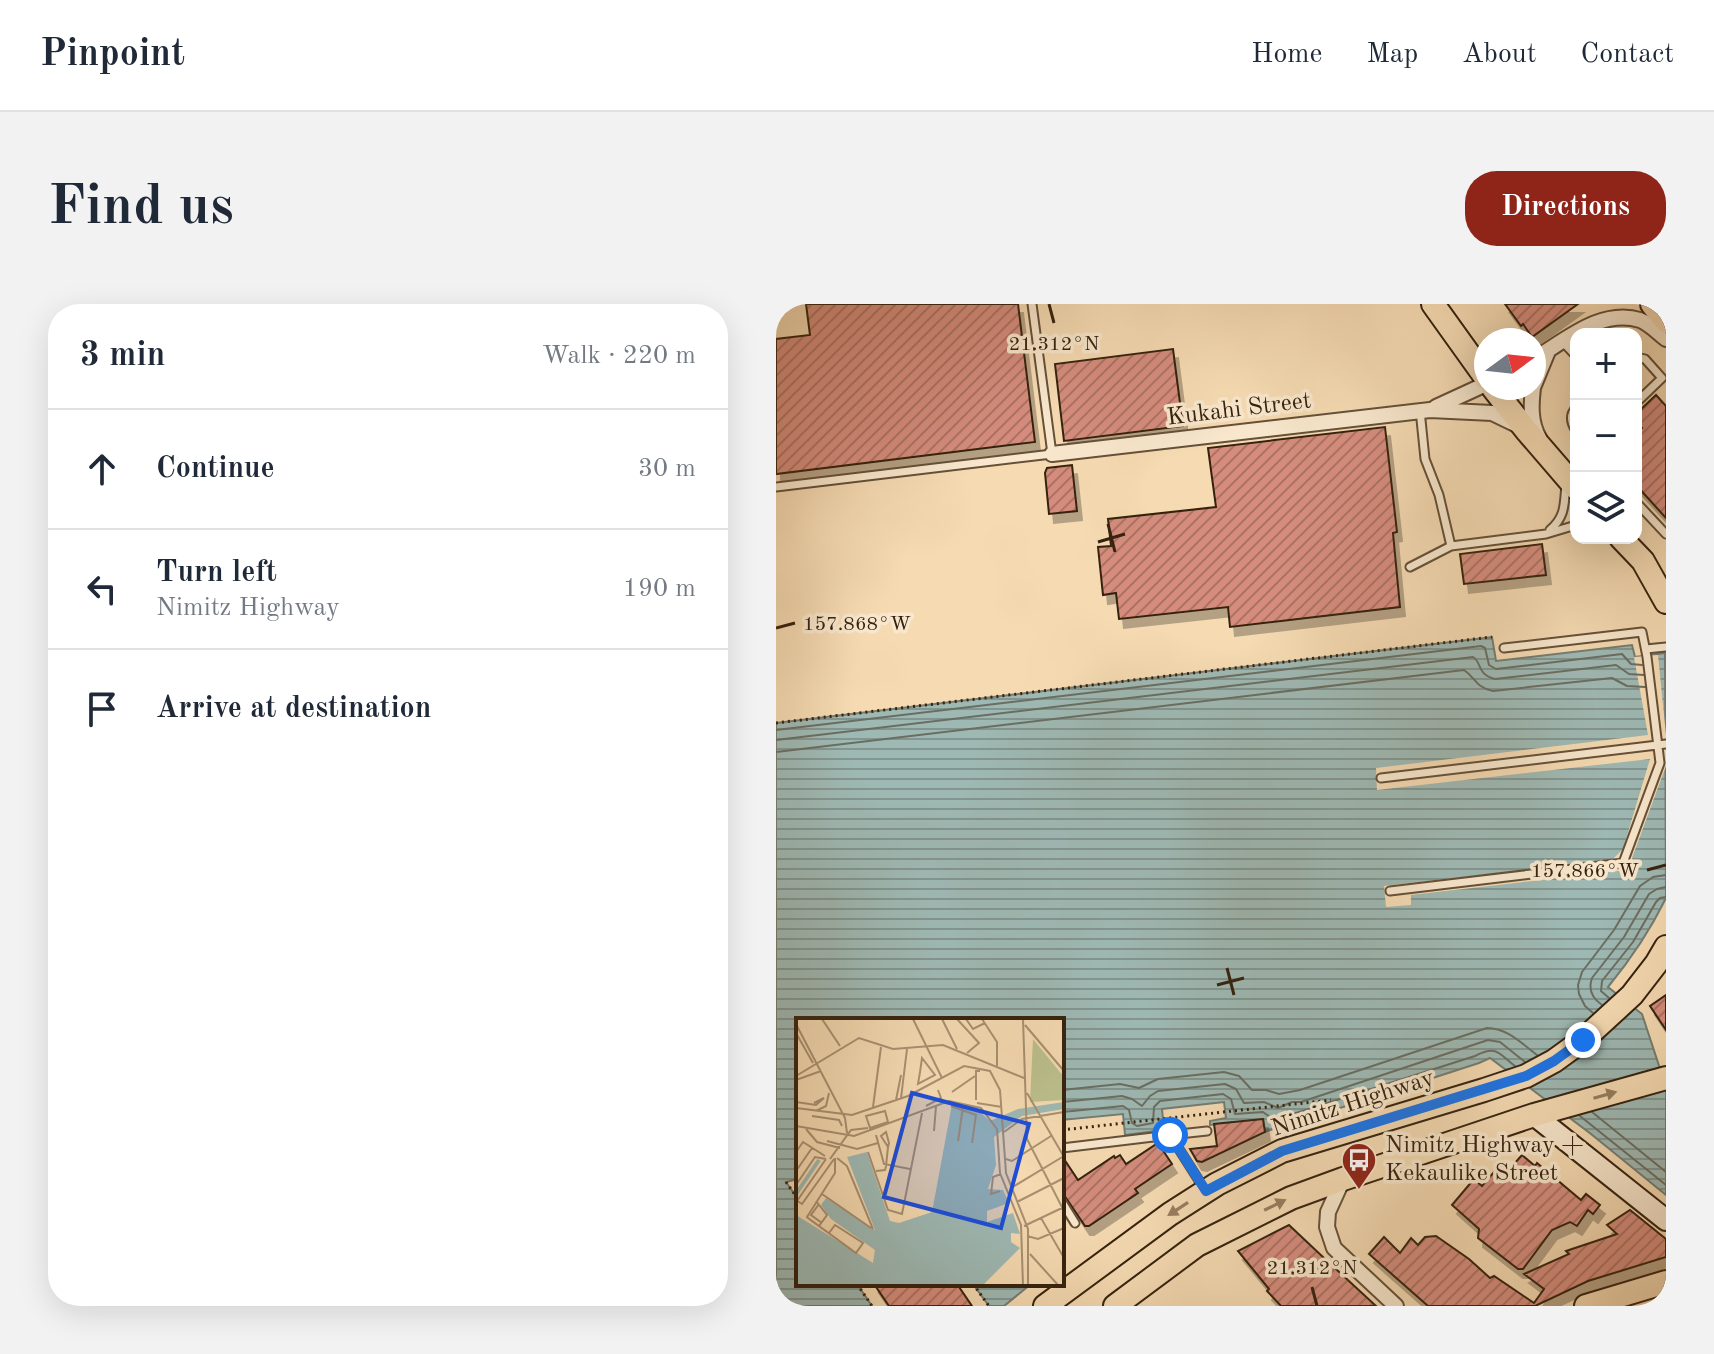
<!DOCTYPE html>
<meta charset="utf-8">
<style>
body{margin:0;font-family:"Old Standard TT",serif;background:#f2f2f3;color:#1f2937}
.controls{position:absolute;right:24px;top:24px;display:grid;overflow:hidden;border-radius:16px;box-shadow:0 8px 32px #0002}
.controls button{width:72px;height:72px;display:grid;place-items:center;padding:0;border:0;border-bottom:2px solid #e0e1e3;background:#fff;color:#1f2937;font:40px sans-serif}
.compass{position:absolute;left:698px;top:24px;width:72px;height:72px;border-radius:50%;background:#fff;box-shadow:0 8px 32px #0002;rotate:75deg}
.stop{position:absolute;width:24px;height:24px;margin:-18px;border:6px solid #1a73e8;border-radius:50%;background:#fff}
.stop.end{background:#1a73e8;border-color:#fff;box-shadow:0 2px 8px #0008}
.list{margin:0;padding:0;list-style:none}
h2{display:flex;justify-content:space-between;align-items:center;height:104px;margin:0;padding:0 32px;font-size:34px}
h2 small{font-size:26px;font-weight:400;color:#747a83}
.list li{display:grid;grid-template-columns:52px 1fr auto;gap:24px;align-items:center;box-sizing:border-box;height:120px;padding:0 32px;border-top:2px solid #e0e1e3}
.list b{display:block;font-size:30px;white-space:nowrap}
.list p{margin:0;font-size:26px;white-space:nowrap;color:#747a83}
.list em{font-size:26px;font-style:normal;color:#747a83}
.icon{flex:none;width:44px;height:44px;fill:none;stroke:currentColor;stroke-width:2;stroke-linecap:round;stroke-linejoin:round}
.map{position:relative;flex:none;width:890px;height:1002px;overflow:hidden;border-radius:32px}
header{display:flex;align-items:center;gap:48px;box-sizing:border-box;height:112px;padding:0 40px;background:#fff;border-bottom:2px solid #e0e1e3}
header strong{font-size:38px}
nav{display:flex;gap:44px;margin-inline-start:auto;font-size:28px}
.intro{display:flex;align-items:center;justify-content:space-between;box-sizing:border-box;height:192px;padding:0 48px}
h1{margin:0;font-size:56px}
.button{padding:20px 36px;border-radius:32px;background:#8f2418;color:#fff;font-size:28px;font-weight:700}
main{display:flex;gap:48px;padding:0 48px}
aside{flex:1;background:#fff;border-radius:32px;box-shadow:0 8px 32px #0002}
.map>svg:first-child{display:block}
</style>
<header>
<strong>Pinpoint</strong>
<nav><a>Home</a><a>Map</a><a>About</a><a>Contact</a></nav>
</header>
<div class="intro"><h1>Find us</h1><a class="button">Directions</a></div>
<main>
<aside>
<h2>3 min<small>Walk · 220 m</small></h2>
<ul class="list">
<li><svg class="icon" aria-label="ahead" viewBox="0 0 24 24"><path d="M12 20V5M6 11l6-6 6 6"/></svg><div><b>Continue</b></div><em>30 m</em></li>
<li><svg class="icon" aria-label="left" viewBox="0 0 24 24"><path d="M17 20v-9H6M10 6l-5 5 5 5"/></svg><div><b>Turn left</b><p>Nimitz Highway</p></div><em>190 m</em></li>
<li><svg class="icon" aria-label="arrive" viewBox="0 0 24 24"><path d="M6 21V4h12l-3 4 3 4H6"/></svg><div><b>Arrive at destination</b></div></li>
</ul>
</aside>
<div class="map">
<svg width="890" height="1002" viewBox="0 0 890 1002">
<defs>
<pattern id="water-rules" width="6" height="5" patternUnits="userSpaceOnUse" patternTransform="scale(2)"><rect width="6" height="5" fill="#9eb9b4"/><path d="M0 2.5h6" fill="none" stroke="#829691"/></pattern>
<pattern id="building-hatch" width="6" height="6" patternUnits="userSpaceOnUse" patternTransform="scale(2)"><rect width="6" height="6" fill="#d58c7c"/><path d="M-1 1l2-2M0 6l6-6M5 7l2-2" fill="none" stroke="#ae7264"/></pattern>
<filter id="shadow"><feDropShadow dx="5" dy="9" stdDeviation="0" flood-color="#0004"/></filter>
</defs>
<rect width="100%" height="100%" fill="#f5dab2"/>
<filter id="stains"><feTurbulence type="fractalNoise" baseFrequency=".0025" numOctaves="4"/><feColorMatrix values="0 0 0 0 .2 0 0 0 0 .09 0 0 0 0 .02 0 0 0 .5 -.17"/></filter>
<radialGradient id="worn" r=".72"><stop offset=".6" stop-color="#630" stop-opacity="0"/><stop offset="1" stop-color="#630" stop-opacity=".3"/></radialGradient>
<path fill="url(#water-rules)" stroke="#747d72" stroke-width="2" d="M716,333L720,357L856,341L859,353L889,349L890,594C874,627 855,655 832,683L866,710L890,783V891L815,830L714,754L703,759L524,817L521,816L489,828L487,815L434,821V817L450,814L448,798L386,805L388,826L349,831L347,810L286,816V716H22V875L10,878L22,895V980H81L96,1002H0V419Z
M197,980H255L228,1002H213Z"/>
<path fill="#f5dab2" d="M882,351L890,431V462L856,554L859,565L635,591V601L610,603L608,582L836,556L847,545L874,455L601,486L600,464L872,431L858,353Z"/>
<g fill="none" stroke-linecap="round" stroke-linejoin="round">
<path stroke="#6a6e62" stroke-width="2" d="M0,426L705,342L709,344L713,361L720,365L846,350L855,360L866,361
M0,436L697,353C706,358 700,370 719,375L840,361L853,370L868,371
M0,448L688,366C700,374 699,383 717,387L836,374L851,382L869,383
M833,694L825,687L826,677L857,638L880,598L884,594L890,593
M826,701C816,694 812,685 816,674L848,633L873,590L881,585L890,583
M817,709L809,702L803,690L802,681L806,668L838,626L864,582L877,573L890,571
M286,786L344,780L363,784L382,775L448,768L463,772L476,786H490L503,790L524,786L711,724C731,724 745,739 761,751
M286,798L346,792L356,795L366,802L374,792L382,787L449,780L460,785L468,799L488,798L502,804L516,798H525L712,736L724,738L749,758
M286,808L347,802L353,806L356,819L361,822L377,819L378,803L384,797L447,790L455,795L459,810L487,808L498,816L699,752C721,741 722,749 739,762
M816,808L890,868
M804,812L890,881"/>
</g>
<path fill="url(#building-hatch)" stroke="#35220f" stroke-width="2" filter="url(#shadow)" d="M30,0H242L259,138L0,170V35L34,31Z
M729,0H802L756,33L747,20L745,22Z
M397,45L407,122L288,137L279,60Z
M880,91L890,102V214L860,181V130L866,124L860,117V110Z
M609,123L621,228L617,229L624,303L454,323L452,303L343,315L340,289L327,291L322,243L335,242L332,215L440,203L432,144Z
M296,161L301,207L273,210L269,169L271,164Z
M766,240L770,271L688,280L684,250Z
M890,691V726L874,702Z
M487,815L489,828L426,858L421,857L414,845L441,842L438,820Z
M382,839L396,860L359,885L362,889L313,922H309L286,888V852L302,876L338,852L339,854L344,851L350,860Z
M746,851L759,862L761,859L805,896L810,890L824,901L817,910L812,906L801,922L794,918L776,926L747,965H742L702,934L703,925L676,901L698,875L706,882L724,861L732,867Z
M854,906L890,935V953L812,977L761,1001L762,1002H652L593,950L608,933L624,949L635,934L642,941L649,933L660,932L693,955L714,974L718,972L758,999L768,985L748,970L793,950L790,947L841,930L831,921Z
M513,921L548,954L600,1002H505L491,987L493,985L462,947Z
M98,980H181L196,1002H113Z"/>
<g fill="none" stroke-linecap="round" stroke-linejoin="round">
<g stroke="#655038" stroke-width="11">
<path id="lane" d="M787,38L800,52
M860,53L869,55L886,74L860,99
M800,104C793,111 795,119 800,127
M644,106L649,155L663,191L675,242
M0,183L276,150L256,0
M860,198L890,230
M774,226C790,212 788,200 790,180
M634,263L675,242L770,230L800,221
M870,345L890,343
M605,474L890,440
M614,587L847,559L884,459L871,353L866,328L728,344
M394,831L431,827
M286,844L394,831L429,886
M286,898L299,919"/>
</g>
<g stroke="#655038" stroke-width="18">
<path id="street" d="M758,55C789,37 825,4 864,16C874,20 881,28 890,35
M758,81L772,47
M757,84C755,101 754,118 763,134
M660,103L710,80
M276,150L654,106L716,109L743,122
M567,875L552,908L551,923L558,944L620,1002"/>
</g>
<g stroke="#35220f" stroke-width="24">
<path id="secondary" d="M758,811L890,916"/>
</g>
<g stroke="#35220f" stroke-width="26">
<path id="primary" d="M657,0L710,74
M876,0L890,17
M717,84L750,126L800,184
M845,234L867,257L890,298
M269,1002L394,910L441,880L506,847L708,786L750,772L778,757L807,736L856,691L880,660L890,643
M339,1002L421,941L515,894L567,875L758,811L890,774
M810,1002L890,978"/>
</g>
<path stroke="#35220f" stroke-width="3" stroke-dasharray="2 4" stroke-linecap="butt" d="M0,419L716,333
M286,826L555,796
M10,878L22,895
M81,980L96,1002
M197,980L213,1002"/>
<use href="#lane" stroke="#f8e7cd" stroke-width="7"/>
<use href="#street" stroke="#f8e7cd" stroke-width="14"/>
<use href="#secondary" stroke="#f8e7cd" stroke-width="20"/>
<use href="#primary" stroke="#f5dab2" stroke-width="22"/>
</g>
<defs><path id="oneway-solid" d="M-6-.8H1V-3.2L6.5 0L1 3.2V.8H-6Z" transform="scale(2)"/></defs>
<g fill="#957e60">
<use href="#oneway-solid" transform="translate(829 791) rotate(-16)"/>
<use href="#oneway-solid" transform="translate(499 901) rotate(-26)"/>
<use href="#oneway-solid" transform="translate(402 905) rotate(147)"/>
</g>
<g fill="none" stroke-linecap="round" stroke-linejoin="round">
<path stroke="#1a73e8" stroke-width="10" d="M394,831L430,887L506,847L750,772L778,757L807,736"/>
</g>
<path fill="none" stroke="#35220f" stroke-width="3" d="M273,0L278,19M332,220L339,248M322,238L349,230M0,324L19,319M871,566L890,561M451,664L458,691M441,681L468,674M536,983L541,1002"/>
<defs>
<g id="bus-pin" transform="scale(1.8)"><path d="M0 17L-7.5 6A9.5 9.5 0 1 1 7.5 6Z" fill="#8f2418" stroke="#f8e7cd"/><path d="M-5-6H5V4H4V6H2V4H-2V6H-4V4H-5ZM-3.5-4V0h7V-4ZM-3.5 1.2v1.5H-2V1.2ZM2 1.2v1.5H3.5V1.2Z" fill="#fff"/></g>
</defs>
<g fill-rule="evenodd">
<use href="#bus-pin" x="583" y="856"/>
</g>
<g text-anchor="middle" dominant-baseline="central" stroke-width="7" stroke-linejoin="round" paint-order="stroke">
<g font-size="24" fill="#35220f" stroke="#f8e7cd">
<text transform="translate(463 106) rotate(-7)">Kukahi Street</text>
<text transform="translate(577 800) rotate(-18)">Nimitz Highway</text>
</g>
<g font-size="24" fill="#35220f" stroke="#f8e7cd" text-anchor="start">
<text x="609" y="842">Nimitz Highway +<tspan x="609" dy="28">Kekaulike Street</tspan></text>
</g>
</g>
<g transform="translate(20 714)">
<rect width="268" height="268" fill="#f5dab2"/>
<path d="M237,21L268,59V82L234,84Z" fill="#bbc08d"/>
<path d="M268,84V91L226,98L198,119L200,147L192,171L207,172L213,185L191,193V204L217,195L224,216L215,215V224L224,230L187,267H0V197L77,245L79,232L35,201L25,187L30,180L79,212L51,139L71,134L94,203L103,205L136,194L156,86L178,89L194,103L222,91Z" fill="#9eb9b4"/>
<path fill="none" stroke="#9eb9b4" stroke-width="4" d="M0,176L23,142"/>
<path fill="none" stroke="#a89071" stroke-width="2" d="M26,1L44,28M117,1L146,60M146,1L161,31M161,1L183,25L171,35M170,1L177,11L189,5M186,1L201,24V48M227,1L231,121L268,193M0,6L49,100L51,115M229,7L268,53M0,15L17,45M126,40L139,57L122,66L124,54ZM0,58L63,20L97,31L147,27L228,60M0,62L25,53M156,74L179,58M231,75L268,139M105,80L111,31M100,82L105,57M180,82V53H184M0,84L20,87L28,80L18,85M181,85L206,89M130,88L145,80L142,72M155,88L180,97L176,125M77,89L85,29M0,90L56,97L112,78L168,48L194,53L204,72L210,155L232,211V267M20,93L30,88L33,75M89,93L92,104L74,110L70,98ZM16,98L43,102L46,108M0,108L58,118L153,83L185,90L201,111L204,155L225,207L227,267M10,111L21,124L44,130M138,113L140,88M208,114L226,101L268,94M80,117L88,146L114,151M31,123L61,131L82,125M162,123L167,89M0,134L7,124L29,138M72,134L92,192L106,196L126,95M41,140L51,148L77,211M34,141L55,112L72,110M210,141L216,143L255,118M0,153L16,130M80,153L89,152L90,148L92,129L93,125L90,114L85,118L92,129M0,167L19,139L30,141M215,170L268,138M204,173L195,176L197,159L205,156M26,176L75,210M0,182L6,186L38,141M1,183L30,141M20,183L31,197L23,208M221,184L268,160M23,186L15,197L26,205M245,200L268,240M228,208L268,189M33,215L39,207L67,225L60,235L12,200L11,199L39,155V140M231,218L242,221L268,210M234,236L262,267"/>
<path fill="#1d4ed8" fill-opacity="0.15" stroke="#1d4ed8" stroke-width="4" d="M116,75L233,106L205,210L88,179Z"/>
<rect width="268" height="268" fill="none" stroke="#35220f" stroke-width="4"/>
</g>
<g font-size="20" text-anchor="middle" fill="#35220f" stroke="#f8e7cd" stroke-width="7" stroke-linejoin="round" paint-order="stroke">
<text x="278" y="46">21.312°N</text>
<text x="81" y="326">157.868°W</text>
<text x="809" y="573">157.866°W</text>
<text x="536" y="970">21.312°N</text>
</g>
<rect width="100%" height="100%" filter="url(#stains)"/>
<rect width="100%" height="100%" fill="url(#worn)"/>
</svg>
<div class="controls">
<button>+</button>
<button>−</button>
<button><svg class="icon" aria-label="layers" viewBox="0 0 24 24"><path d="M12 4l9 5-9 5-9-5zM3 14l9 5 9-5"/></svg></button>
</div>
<svg class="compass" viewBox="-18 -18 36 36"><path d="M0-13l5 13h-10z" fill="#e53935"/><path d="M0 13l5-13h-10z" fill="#747a83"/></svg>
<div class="stop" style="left:394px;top:831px"></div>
<div class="stop end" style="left:807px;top:736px"></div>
</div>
</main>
